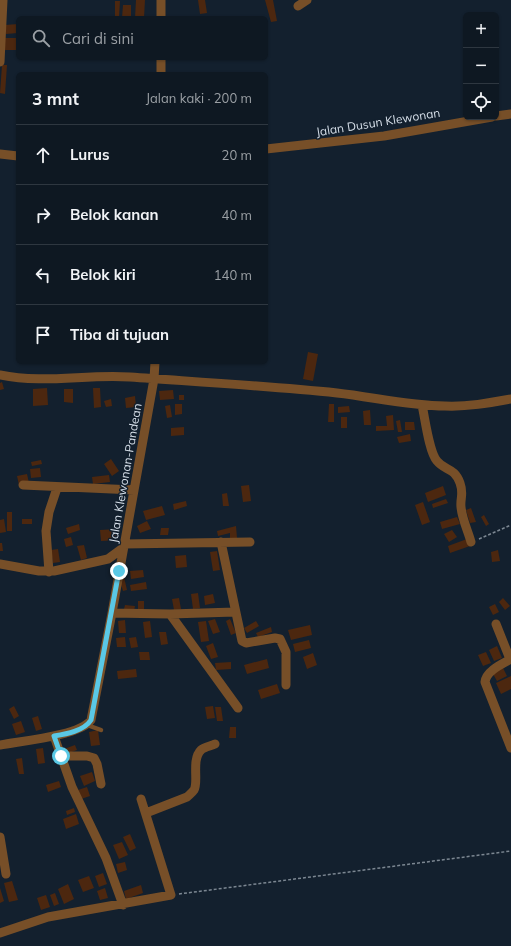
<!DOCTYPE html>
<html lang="id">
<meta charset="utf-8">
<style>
body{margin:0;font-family:Mulish,sans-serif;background:#17212a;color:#f1f3f6}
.controls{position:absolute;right:12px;top:12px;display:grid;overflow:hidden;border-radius:6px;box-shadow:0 1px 3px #0004}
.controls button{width:36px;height:36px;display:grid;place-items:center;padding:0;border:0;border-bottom:1px solid #2e3740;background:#0e1822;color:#f1f3f6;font:20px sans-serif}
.stop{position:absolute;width:12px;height:12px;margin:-9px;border:3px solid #5ac8e5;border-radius:50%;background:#fff}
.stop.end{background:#5ac8e5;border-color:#fff;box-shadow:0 1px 4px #0008}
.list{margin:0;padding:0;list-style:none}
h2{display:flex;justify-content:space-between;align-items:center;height:52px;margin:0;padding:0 16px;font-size:17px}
h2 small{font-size:13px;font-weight:400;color:#9ba0a5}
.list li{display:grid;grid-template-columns:26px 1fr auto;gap:12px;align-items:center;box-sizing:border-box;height:60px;padding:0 16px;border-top:1px solid #2e3740}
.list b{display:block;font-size:15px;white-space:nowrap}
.list em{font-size:13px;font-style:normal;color:#9ba0a5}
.icon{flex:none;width:22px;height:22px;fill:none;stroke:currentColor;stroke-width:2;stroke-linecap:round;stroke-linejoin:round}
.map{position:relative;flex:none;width:511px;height:946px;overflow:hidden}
.search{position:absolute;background:#0e1822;box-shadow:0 1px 3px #0004;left:16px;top:16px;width:252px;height:44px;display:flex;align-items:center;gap:10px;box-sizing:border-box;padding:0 14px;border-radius:6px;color:#9ba0a5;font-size:15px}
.panel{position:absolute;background:#0e1822;box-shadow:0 1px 3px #0004;left:16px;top:72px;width:252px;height:292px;border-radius:6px}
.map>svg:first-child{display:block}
</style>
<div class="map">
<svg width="511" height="946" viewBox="0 0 511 946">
<rect width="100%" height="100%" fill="#13202e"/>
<path fill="#4c270f" d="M136,0H145L144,18H135Z
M198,0H205L207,13L200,14Z
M265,0H273L277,21L271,22Z
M115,1H120L119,18H115Z
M123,5H131V18H122Z
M18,24V33L6,34L5,25Z
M4,38H18V50H4Z
M2,65H7L5,94L0,93Z
M308,352L318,354L313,381L303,379Z
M2,382L4,389L0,390V383Z
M47,388L48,405L33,406V389Z
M93,388H100L101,407L94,408Z
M64,389H73V403L64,402Z
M173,390L174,399L160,400L159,391Z
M179,395H184V400H179Z
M135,396L136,407L126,408L125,398Z
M111,399L112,406L106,407L104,401Z
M175,404H182V414L175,415Z
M329,404H334V422H328Z
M170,405L172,417L167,418L165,406Z
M349,406L350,412L338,413V407Z
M370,410L371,425H364L363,411Z
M393,415L394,430L376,431V426H387L386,416Z
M341,417H347V428H341Z
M400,420L402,432H398L396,421Z
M405,422H414L415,430H405Z
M184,427V435L171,436V428Z
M410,434L411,441L399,443L397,437Z
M111,459L119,471L112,476L104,464Z
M41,460L42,464L32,466L31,462Z
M40,468L41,477L31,478L30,469Z
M27,474L29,483L19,485L17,476Z
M109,475L110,482L93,484L92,477Z
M249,485L251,501L243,502L241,486Z
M443,486L446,495L428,502L425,493Z
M227,493L229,506H223L222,494Z
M446,499L448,503L433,508L432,504Z
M186,501L187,506L174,510L173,504Z
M423,502L430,522L422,525L415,505Z
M162,506L165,515L146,520L143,511Z
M471,508L476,522L470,523L466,510Z
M7,512H12V531H7Z
M484,515L489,524L486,526L481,517Z
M457,517L460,524L442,529L440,522Z
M4,519L6,532L0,533V520Z
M22,519H32V524H22Z
M147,521L151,529L140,533L137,526Z
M79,524L80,530L68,534L66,528Z
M236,526L237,538L230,539V533L218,536L217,531Z
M161,528H169L168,535H160Z
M118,529V540L101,541L100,530Z
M452,530L457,537L449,542L444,534Z
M71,537L73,545L66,547L64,539Z
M467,539L470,546L450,553L448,546Z
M0,543H2L3,551H0Z
M84,545L87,558L81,560L77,546Z
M58,549L60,562L53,563L51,550Z
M498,550L500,561L492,562L491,552Z
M217,551L220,570L213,571L210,552Z
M186,555L187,567L176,568L175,556Z
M143,570L144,577L131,579L130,571Z
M124,577L127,590L123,591L119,578Z
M146,582L147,589L131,591L130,585Z
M198,593L200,608L193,609L191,594Z
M213,594L215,603L205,605L204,596Z
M179,598L181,609L174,610L172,599Z
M503,598L510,606L505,610L499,602Z
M138,601H144V611H138Z
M495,604L499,612L493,615L489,607Z
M125,605L135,606L134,611L124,609Z
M215,619L220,632L213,634L208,621Z
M230,619L236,633L231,635L226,621Z
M125,620L126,633H119L118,621Z
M150,621L152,637L145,638L143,622Z
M206,621L209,641L201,642L198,622Z
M256,621L259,626L247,633L244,628Z
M310,625L312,635L291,640L288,630Z
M271,627L272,632L258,637L256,633Z
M159,632H166L168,644L161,645Z
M125,637L126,647H117L116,638Z
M136,637L138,647L131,648L129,638Z
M309,640L311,648L295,652L293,644Z
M213,643L218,657L211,659L206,646Z
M497,646L502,658L494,661L489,650Z
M139,652H149L150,660H140Z
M486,652L491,663L483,666L478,655Z
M313,653L317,665L307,669L303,657Z
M267,659L269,668L247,674L244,665Z
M231,662V669L216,670L215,663Z
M503,668L507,676L497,681L493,674Z
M136,669L137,677L118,679L117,671Z
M511,676V689L501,694L496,683Z
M277,684L280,693L261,699L258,690Z
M14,706L19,716L14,719L9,709Z
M213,706L215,718L207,719L205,707Z
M215,707H221L223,721H217Z
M38,716L42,729L36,731L32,718Z
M21,721L25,732L16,735L12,724Z
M230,727H236V738H229Z
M98,730L100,745L91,746L89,732Z
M75,745L77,750L66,754L64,749Z
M43,748L45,763L38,764L36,749Z
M22,758L24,774H19L16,759Z
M92,772L95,781L84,786L80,776Z
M59,781L61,787L48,792L46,785Z
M87,787L90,796L81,799L78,790Z
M74,808L75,812L67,815L66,811Z
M76,814L79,824L66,829L63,819Z
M130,834L136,848L130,851L123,837Z
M122,842L128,855L119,859L113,845Z
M125,862L127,870L118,873L116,864Z
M103,873L107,884L99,887L95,876Z
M89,876L94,888L83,892L78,880Z
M12,881L18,900L9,902L4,883Z
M68,884L74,899L64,904L58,889Z
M141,885L143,893L126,899L124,891Z
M0,888L4,901L0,903Z
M105,888L108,898L100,900L97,891Z
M55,893L59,904L54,906L50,895Z
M46,895L50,907L41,910L37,898Z"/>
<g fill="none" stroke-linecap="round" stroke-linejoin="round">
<path stroke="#7c8792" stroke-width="1.5" stroke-dasharray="3 2" stroke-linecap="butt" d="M479,539L511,525
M179,894L511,851"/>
<path stroke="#774f28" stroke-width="4.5" d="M87,725L101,730"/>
<path stroke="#774f28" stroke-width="9" d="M298,6L307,0
M161,18V0
M0,62L3,0
M161,74V58
M496,116L511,114
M266,149L384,136L492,117
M0,154L18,156
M0,375C43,384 86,374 130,377C199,382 268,386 337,393C373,397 409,406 445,406C467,407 489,403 511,399
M422,405C425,418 429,452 437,461C445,471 454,467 460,483C464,494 460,498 461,507C462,519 468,531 471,542
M23,485L134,490
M221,542L242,641L246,643L275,638L280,639L286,652V685
M124,544L250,542
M0,564L39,571H54L108,559L123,548
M49,572L46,531L49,512L57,488
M112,613L170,614L235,612
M170,614L238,708
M496,624L510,659
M511,659C502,664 486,671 485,682L511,748
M54,736L72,787L106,858L123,905
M0,745C20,741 80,736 91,720L112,613L154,379L155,362
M61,756H87L94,758L97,764L101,784
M146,813L187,797C189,795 192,793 194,790C199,782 191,760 201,750C204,747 211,746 215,744
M0,837L6,874
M0,933L48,917L171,895L141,799"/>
</g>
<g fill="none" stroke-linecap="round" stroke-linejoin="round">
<path stroke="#5ac8e5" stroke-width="5" d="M61,756L54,736C66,734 84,731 91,720L119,571"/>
</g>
<g text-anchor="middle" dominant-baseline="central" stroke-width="3" stroke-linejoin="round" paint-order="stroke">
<g font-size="12" fill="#d6dfe9" stroke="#13202e">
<text transform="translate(378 122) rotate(-9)">Jalan Dusun Klewonan</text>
<text transform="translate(125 473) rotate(-80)">Jalan Klewonan-Pandean</text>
</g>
</g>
</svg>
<div class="controls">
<button>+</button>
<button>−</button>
<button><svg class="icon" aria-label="locate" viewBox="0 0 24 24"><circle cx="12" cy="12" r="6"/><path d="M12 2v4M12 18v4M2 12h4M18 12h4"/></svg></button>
</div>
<div class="stop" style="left:61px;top:756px"></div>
<div class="stop end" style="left:119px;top:571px"></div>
<div class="search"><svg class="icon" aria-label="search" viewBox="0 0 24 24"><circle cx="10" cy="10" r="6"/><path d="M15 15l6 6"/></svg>Cari di sini</div>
<section class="panel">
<h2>3 mnt<small>Jalan kaki · 200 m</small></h2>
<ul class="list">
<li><svg class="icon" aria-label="ahead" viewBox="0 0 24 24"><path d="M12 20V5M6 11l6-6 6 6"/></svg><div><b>Lurus</b></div><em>20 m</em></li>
<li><svg class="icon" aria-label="right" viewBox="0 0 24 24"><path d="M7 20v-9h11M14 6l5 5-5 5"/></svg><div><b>Belok kanan</b></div><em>40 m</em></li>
<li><svg class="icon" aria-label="left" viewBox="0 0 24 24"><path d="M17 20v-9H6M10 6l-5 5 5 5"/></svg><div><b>Belok kiri</b></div><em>140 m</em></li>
<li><svg class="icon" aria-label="arrive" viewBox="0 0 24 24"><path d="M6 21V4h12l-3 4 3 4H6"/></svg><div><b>Tiba di tujuan</b></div></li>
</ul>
</section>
</div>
